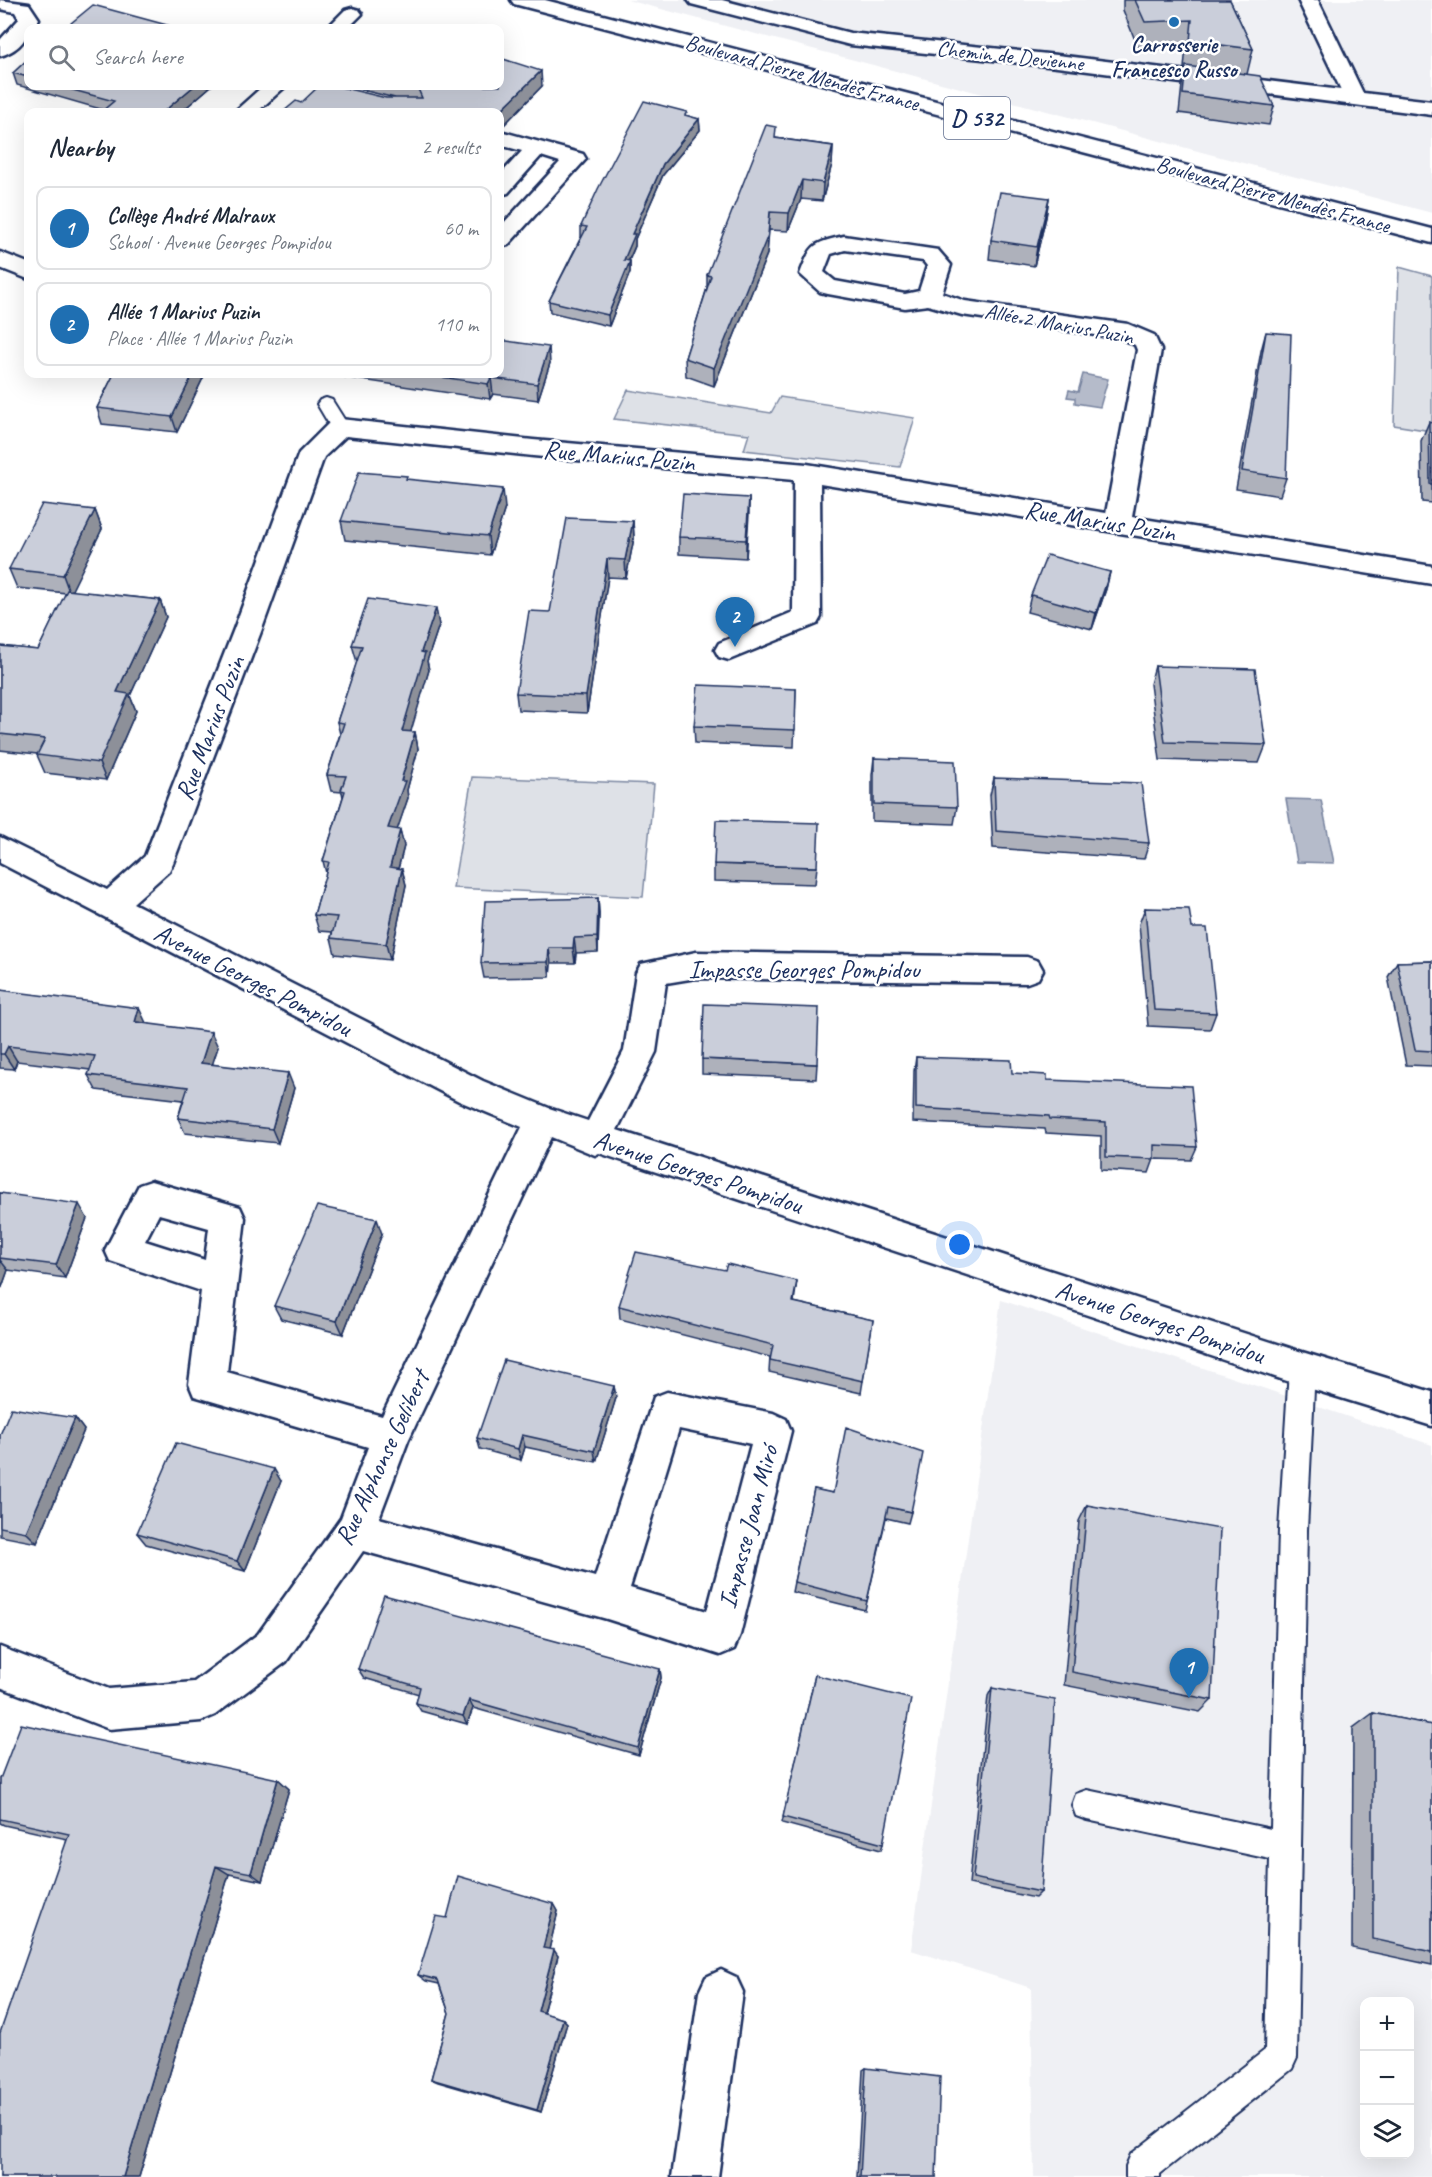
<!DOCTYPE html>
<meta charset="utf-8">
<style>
body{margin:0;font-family:Caveat,sans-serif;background:#f6f6f7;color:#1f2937}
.controls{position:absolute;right:18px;bottom:18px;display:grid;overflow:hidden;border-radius:12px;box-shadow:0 6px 24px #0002}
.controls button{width:54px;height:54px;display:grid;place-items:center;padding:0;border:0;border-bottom:2px solid #e0e1e3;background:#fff;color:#1f2937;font:30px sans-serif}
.you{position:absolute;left:960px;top:1245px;width:21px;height:21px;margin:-15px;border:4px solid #fff;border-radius:50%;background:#1a73e8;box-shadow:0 0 0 9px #1a73e833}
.badge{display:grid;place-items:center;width:39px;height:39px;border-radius:50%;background:#1f6fb2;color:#fff;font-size:20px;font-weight:700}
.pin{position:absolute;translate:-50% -50px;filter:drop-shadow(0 2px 3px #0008)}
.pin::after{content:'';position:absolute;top:32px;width:21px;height:18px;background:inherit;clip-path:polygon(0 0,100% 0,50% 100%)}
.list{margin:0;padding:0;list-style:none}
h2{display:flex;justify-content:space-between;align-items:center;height:78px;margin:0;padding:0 24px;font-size:26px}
h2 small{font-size:20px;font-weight:400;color:#747a83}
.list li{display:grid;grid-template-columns:39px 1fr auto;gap:18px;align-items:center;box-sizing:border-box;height:84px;margin:0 12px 12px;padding:0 12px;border:2px solid #e0e1e3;border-radius:12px}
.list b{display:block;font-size:22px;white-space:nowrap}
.list p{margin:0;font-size:20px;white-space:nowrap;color:#747a83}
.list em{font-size:20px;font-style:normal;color:#747a83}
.icon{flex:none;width:33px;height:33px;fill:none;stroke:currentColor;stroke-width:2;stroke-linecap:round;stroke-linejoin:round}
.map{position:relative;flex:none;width:1432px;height:2177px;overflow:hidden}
.search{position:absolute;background:#fff;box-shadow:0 6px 24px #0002;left:24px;top:24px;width:480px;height:66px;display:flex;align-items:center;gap:15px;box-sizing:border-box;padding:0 21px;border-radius:12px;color:#747a83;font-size:22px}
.panel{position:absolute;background:#fff;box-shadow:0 6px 24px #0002;left:24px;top:108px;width:480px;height:270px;border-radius:12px}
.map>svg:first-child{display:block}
</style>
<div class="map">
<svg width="1432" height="2177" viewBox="0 0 1432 2177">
<rect width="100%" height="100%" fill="#fff"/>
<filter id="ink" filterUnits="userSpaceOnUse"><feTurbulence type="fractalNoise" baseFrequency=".0167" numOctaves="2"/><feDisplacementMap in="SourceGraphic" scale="12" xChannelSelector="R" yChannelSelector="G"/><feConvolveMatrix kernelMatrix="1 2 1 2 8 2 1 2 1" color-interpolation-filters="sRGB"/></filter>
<g filter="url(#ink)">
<path fill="#eff0f4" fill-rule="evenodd" d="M627,0H1432V213Z
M1001,1300L1432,1445V2177H1034L1031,1988L911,1950ZM1364,2002H1410V2154H1364Z"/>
<path fill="#dee1e7" stroke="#7c88a2" stroke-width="1.5" d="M1399,267L1432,276V431L1394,425Z
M628,390L771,413L780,397L915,418L900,467L744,450L749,434L614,419Z
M472,777L654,784L643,897L453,888Z"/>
<path fill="#b5bbca" stroke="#77839f" stroke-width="1.5" d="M1083,374L1108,379L1100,407L1075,403V398L1067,397L1069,390L1078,392Z
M1286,799L1321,800L1334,863L1297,862Z"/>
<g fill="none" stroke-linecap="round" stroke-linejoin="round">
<g stroke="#1b2f5e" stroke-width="4">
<path id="service" d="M326,398L332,400L349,427L347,431H333L317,404L320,400Z
M1302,1357L1311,1360L1315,1369L1307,1530L1297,2058L1292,2069L1160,2174V2177H1126V2166L1131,2154L1265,2050L1270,1859L1087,1820L1076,1816L1072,1805L1076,1794L1087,1790L1271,1829L1279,1530L1289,1369L1293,1360Z"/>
</g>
<g stroke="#1b2f5e" stroke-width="5">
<path id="minor" d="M0,0L29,4L39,19L32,28H28C28,42 12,53 0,56V40L19,19L15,12L0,9Z
M688,0H722L850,33L1057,55L1341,90L1298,0H1318L1363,93L1432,101V115L1057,67L850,45L691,4Z
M352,8L359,10L362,14L348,28H327L345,10Z
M263,86H286L257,112H234Z
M500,131L583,154L586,159L508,245L500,247V227L560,162L541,156L508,193L500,195V175L522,151L500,145Z
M844,236L938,250L951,265L942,293L965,301L1128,324L1154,335L1161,350L1132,517L1432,566V584L820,484L821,617L817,624L729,660L719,657L715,650L719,643L793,612L794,480L533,456L346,436L324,457L262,629L173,863L169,871L133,903L483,1081L549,1108L588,1121L624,1051L636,973L641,964L696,952L1027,957L1038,961L1043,970L1038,979L1027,983L696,978L666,983L656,1052L617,1130L1302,1352L1432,1392V1426L1302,1386L599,1153L595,1155L551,1137L408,1441L379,1518L595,1577L654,1397L667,1392L773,1413L786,1419L791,1431L740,1635L734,1649L720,1655L607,1619L363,1551L286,1662L215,1715L201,1721L109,1729L0,1687V1647L109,1689L194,1682L258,1634L341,1518L368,1447L194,1396L189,1384L201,1291L110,1261L105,1250L139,1185L151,1181L240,1207L245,1218L227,1372L382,1416L522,1127L459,1101L0,863V837L107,890L145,856L234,629L299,453L331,421L340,419L533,440L807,464L1106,513L1137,350L1135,345L1122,339L962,315L928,305L905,308L828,294L820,292L800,274C812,243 812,244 844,236ZM845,250L923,261L927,266L919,291L905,294L835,281L824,272L831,254ZM159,1214L209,1228L205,1260L145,1241ZM679,1429L751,1444L707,1611L630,1588Z
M0,252L28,263V279L0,268Z
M721,1970L736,1977L743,1992L718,2177H672L699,1992L706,1977Z"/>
</g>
<g stroke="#1b2f5e" stroke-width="5">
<path id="primary" d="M511,0H545L1432,229V243L514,4Z"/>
</g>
<use href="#service" fill="#fff" fill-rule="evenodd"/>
<use href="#minor" fill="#fff" fill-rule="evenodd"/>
<use href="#primary" fill="#fff" fill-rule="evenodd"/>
</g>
<path fill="#aeb1bb" stroke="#1b2f5e" stroke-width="1.5" d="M1123,0H1230L1253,49L1247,74L1274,106L1269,125L1179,113L1182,85L1185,69L1184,68L1186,47L1139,50L1123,10Z
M28,59V86H211L181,112H101L104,110L17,85L13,73Z
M346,86H542L500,129L301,103L395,98Z
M687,116L699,119L700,130L663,175L635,239V246L629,261H630V272L609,326L550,312L549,301L581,237V226Z
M775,138L833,146L832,164L822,201L801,199L788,231L769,230L767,254L714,386L686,376L685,358L707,288V275Z
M1049,198L1046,217L1034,266L989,259L991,240Z
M1266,332L1286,478L1280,496L1236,489L1261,351Z
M550,363L538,400L493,394L490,399L322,374H500Z
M114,374H205L177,432L102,424L97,408Z
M1429,422L1432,423V503L1422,502L1421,441Z
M749,498L746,558L679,554V537Z
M505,508L490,555L345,540L341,521Z
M95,510L102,529L71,591L160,600L166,617L130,696L136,711L106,780L45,773L37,755V754L0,750V646L38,650L66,593L17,588L9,569Z
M633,521L634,538L626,578L608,577L587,713L518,710L516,693L550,612Z
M1110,572L1106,589L1092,629L1027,612L1031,595Z
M439,625L427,661L429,670L410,732H415L418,749L407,790L408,798L397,829L400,830L404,846L398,869H402L406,885L390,960L335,954L331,938L332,932L319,931L314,915L326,873L323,861L343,797L342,792L331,791L327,775L340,734L337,722L357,662L352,645Z
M1155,666L1266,745L1259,763L1160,760L1150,684Z
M796,689L794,747L695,743L694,726Z
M874,758L957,807L954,824L872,821V775Z
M994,778L1149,843L1144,859L993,848L990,795Z
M714,864L817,867L815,884L714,881Z
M598,898L599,914L598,952L576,953L575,963H551L550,977L484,978L481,963Z
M1145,908L1192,928L1216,1013L1210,1029L1148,1026L1139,924Z
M1432,961V1066L1406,1065L1388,977L1397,962Z
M0,990L146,1023L218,1047L212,1064L294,1088L278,1143L185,1133L178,1118L183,1100L96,1090L88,1075L90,1070L17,1061L14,1069L0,1068Z
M916,1057L1047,1080L1197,1147L1191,1160L1154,1159L1149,1173L1101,1170V1136L1046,1133L1045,1129L913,1122L914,1071Z
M702,1059L817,1064L816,1079L702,1074Z
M0,1193L87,1218L65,1278L8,1270L2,1287L0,1286Z
M382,1234L343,1334L281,1319L274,1306Z
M725,1270L797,1281L794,1302L873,1320L861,1393L769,1372L770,1357L620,1319L619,1306Z
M614,1386L616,1398L596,1462L525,1447L521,1460L480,1449L477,1438Z
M75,1418L84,1430L37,1543L0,1536V1435Z
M281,1481L245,1571L146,1544L137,1533Z
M814,1489L911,1512L908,1523L886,1518L865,1610L792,1592L794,1582Z
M1087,1505L1212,1700L1200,1712L1064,1685L1079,1521Z
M358,1669H660L661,1678L639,1755L473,1708L467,1724L421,1711L416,1703L419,1694L364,1678Z
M815,1675L883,1844L881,1850L782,1823Z
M992,1688L1041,1892L1035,1898L969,1884L988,1696Z
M1373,1713L1432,1725V1965L1352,1948L1353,1728Z
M0,1779H278L289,1789L262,1881L229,1874L139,2177H0L67,1839L4,1825L0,1823Z
M554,1904L558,1911L549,1949L558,1956L543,2013L563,2019L567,2023L541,2112L438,2082L431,2079L449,2013L439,1984L426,1981L418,1975L447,1918Z
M866,2068L936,2177H857L863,2070Z"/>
<path fill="#8d9099" stroke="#1b2f5e" stroke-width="1.5" d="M541,71L542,86L500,129V112H499Z
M194,86H211L181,112H163Z
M699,119L700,130L663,175L635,239V246L624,271V260L632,234L663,164Z
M833,146L832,164L822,201L823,183Z
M802,180L801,199L788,231L789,213Z
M1049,198L1046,217L1034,266L1037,247Z
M770,212L767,254L714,386V368Z
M630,261V272L609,326L608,315Z
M549,347L550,363L538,400L537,384Z
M193,374H205L177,432L172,417Z
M491,378L493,394L490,399L488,384Z
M503,489L505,508L490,555L488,536Z
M749,498V515L746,558V540Z
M95,510L102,529L70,594L63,575Z
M633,521L634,538L626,578L625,560Z
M607,559L608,577L587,713L586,696Z
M1110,572L1106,589L1092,629L1096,613Z
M160,600L166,617L130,696L136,711L106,780L99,763L117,692Z
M436,608L439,625L427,661L429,670L406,748L402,731L421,652Z
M415,732L418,749L407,790L408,798L392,845L388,828Z
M400,830L404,846L394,884L390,867Z
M402,869L406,885L390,960L386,944Z
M598,898L599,914L598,952L597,937Z
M574,938L576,953L575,963L573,948Z
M549,948L551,963L550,977L548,962Z
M139,1008L146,1023L135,1022Z
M211,1032L218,1047L208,1078L201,1063Z
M8,1046L17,1061L14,1069L4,1054Z
M288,1073L294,1088L278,1143L272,1129Z
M79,1204L87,1218L65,1278L56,1265Z
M377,1219L382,1234L343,1334L337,1321Z
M0,1260L8,1270L2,1287L0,1284Z
M614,1386L616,1398L596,1462L594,1451Z
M75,1418L84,1430L37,1543L26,1532Z
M522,1435L525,1447L521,1460L518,1449Z
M274,1469L281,1481L245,1571L237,1561Z
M660,1669L661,1678L639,1755L638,1748Z
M469,1700L473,1708L467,1724L463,1716Z
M278,1779L289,1789L262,1881L251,1873Z
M216,1866L229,1874L139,2177H123Z
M554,1904L558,1911L548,1954L543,1948Z
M554,1950L558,1956L542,2016L538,2011Z
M563,2019L567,2023L541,2112L537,2110Z"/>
<path fill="#caceda" stroke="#1b2f5e" stroke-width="1.5" d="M1135,0H1230L1253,49L1190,41L1192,20L1145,22Z
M93,5L178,28H65Z
M500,58L541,71L499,112H283L296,101L301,103L319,86H336L386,98H422L418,89L404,86H500Z
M28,59V77L13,73Z
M1186,66L1260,76L1274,106L1183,94Z
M58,86H194L163,112H101L114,101Z
M644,101L687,112L685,115L699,119L663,164L632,234H635L624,260L630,261L608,315L549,301L587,227L581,226L598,189Z
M766,125L776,127L775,138L833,146L823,183L802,180L789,213L770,212L768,235L714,368L685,358L711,276L707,275Z
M1000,192L1049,198L1037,247L991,240Z
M1266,332L1291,334L1286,478L1242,471Z
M500,340L549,347L537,384L491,378L488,384L421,374H500Z
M114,374H193L172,417L97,408Z
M1429,422L1432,423V484H1430Z
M359,472L407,476L406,479L503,489L488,536L341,521Z
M683,494L749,498L746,540L679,537Z
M42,504L95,510L63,575L9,569Z
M567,518L633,521L625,560L607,559L586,696L516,693L529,611L550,612Z
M1047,555L1110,572L1096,613L1031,595Z
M67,590L160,600L117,692L129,694L99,763L37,755L45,739L0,734V646L38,650Z
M368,599L436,608L421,652L425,653L402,731L415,732L401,781H405L388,828L400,830L390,867L402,869L386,944L331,938L337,917L314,915L329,862L323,861L345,791L341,790L346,776L327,775L344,723L337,722L362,646L352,645Z
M1155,666L1255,669L1266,745L1165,742Z
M698,685L796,689L795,730L694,726Z
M874,758L955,761L957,807L874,804Z
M994,778L1141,783L1149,843L996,831Z
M716,820L819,823L817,867L714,864Z
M598,898L597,937L574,938L573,948H549L548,962L481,963L485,901Z
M1145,908L1189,909L1192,928H1207L1216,1013L1154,1010Z
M1432,961V1051L1415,1050L1397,962Z
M0,990L139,1008L135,1022L211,1032L201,1063L288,1073L272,1129L178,1118L188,1087L88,1075L95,1056L8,1046L4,1054H0Z
M704,1004L819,1008L817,1064L702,1059Z
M916,1057L1011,1060L1012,1073L1047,1075V1080L1191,1086L1197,1147L1154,1145V1159L1106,1157V1122L1050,1119L1049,1116L916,1108Z
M0,1193L79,1204L56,1265L0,1258Z
M317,1206L377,1219L337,1321L274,1306Z
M636,1252L725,1270L727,1264L797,1281L793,1302L873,1320L863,1381L770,1360L773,1345L619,1306Z
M504,1360L614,1386L594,1451L522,1435L518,1449L477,1438Z
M11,1408L75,1418L26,1532L0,1527V1435Z
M846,1427L923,1453L911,1512L888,1507L867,1601L794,1582L814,1489L833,1493Z
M176,1443L274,1469L237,1561L137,1533Z
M1087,1505L1220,1529L1212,1700L1072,1672Z
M384,1595L660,1669L638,1748L469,1700L463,1716L416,1703L420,1687L358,1669Z
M815,1675L911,1699L883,1844L783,1817Z
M992,1688L1055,1700L1041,1892L973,1878Z
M1373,1713L1432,1725V1952L1373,1939Z
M21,1724L278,1779L251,1873L216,1866L123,2177H0V2033L69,1834L0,1819V1779Z
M458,1876L554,1904L543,1948L554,1950L538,2011L563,2019L537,2110L431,2079L449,2013L438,1980L418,1975L436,1916L447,1918Z
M866,2068L940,2077L936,2177H860Z"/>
</g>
<circle fill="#1f6fb2" stroke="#fff" stroke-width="2" cx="1174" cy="22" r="6"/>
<g text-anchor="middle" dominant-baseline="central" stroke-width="5" stroke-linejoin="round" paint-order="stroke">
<g font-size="22" font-weight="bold" fill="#1b2f5e" stroke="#fff">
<text x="1174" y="45">Carrosserie<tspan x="1174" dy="25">Francesco Russo</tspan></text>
</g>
<g font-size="22" fill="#1b2f5e" stroke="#fff">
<text transform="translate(1010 56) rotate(6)">Chemin de Devienne</text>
<text transform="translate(802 73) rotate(15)">Boulevard Pierre Mendès France</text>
<text transform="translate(1273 195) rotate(15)">Boulevard Pierre Mendès France</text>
<text transform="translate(1059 324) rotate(10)">Allée 2 Marius Puzin</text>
</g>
<rect fill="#fff" stroke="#5f6d8e" stroke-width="1.5" x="944" y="97" width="66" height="42" rx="4.5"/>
<g font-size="24" font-weight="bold" fill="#1b2f5e">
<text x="977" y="118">D 532</text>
</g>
<g font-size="26" fill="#1b2f5e" stroke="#fff">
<text transform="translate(619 456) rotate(5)">Rue Marius Puzin</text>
<text transform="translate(1100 521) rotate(9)">Rue Marius Puzin</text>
<text transform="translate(210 728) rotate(-69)">Rue Marius Puzin</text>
<text x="804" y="969">Impasse Georges Pompidou</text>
<text transform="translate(253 980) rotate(27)">Avenue Georges Pompidou</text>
<text transform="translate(698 1172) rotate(18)">Avenue Georges Pompidou</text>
<text transform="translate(1160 1322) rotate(18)">Avenue Georges Pompidou</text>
<text transform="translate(382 1458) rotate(-65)">Rue Alphonse Gelibert</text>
<text transform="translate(748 1527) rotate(-75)">Impasse Joan Miró</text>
</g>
</g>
</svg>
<div class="controls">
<button>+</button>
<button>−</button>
<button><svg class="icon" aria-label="layers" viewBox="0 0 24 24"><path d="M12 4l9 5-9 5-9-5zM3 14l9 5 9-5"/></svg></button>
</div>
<div class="you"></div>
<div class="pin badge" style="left:1189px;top:1698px">1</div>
<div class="pin badge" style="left:735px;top:647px">2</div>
<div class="search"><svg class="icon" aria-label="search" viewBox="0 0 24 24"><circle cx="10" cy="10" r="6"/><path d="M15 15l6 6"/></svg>Search here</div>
<section class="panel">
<h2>Nearby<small>2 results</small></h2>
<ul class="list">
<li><span class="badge">1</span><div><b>Collège André Malraux</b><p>School · Avenue Georges Pompidou</p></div><em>60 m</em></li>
<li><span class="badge">2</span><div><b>Allée 1 Marius Puzin</b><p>Place · Allée 1 Marius Puzin</p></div><em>110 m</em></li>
</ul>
</section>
</div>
